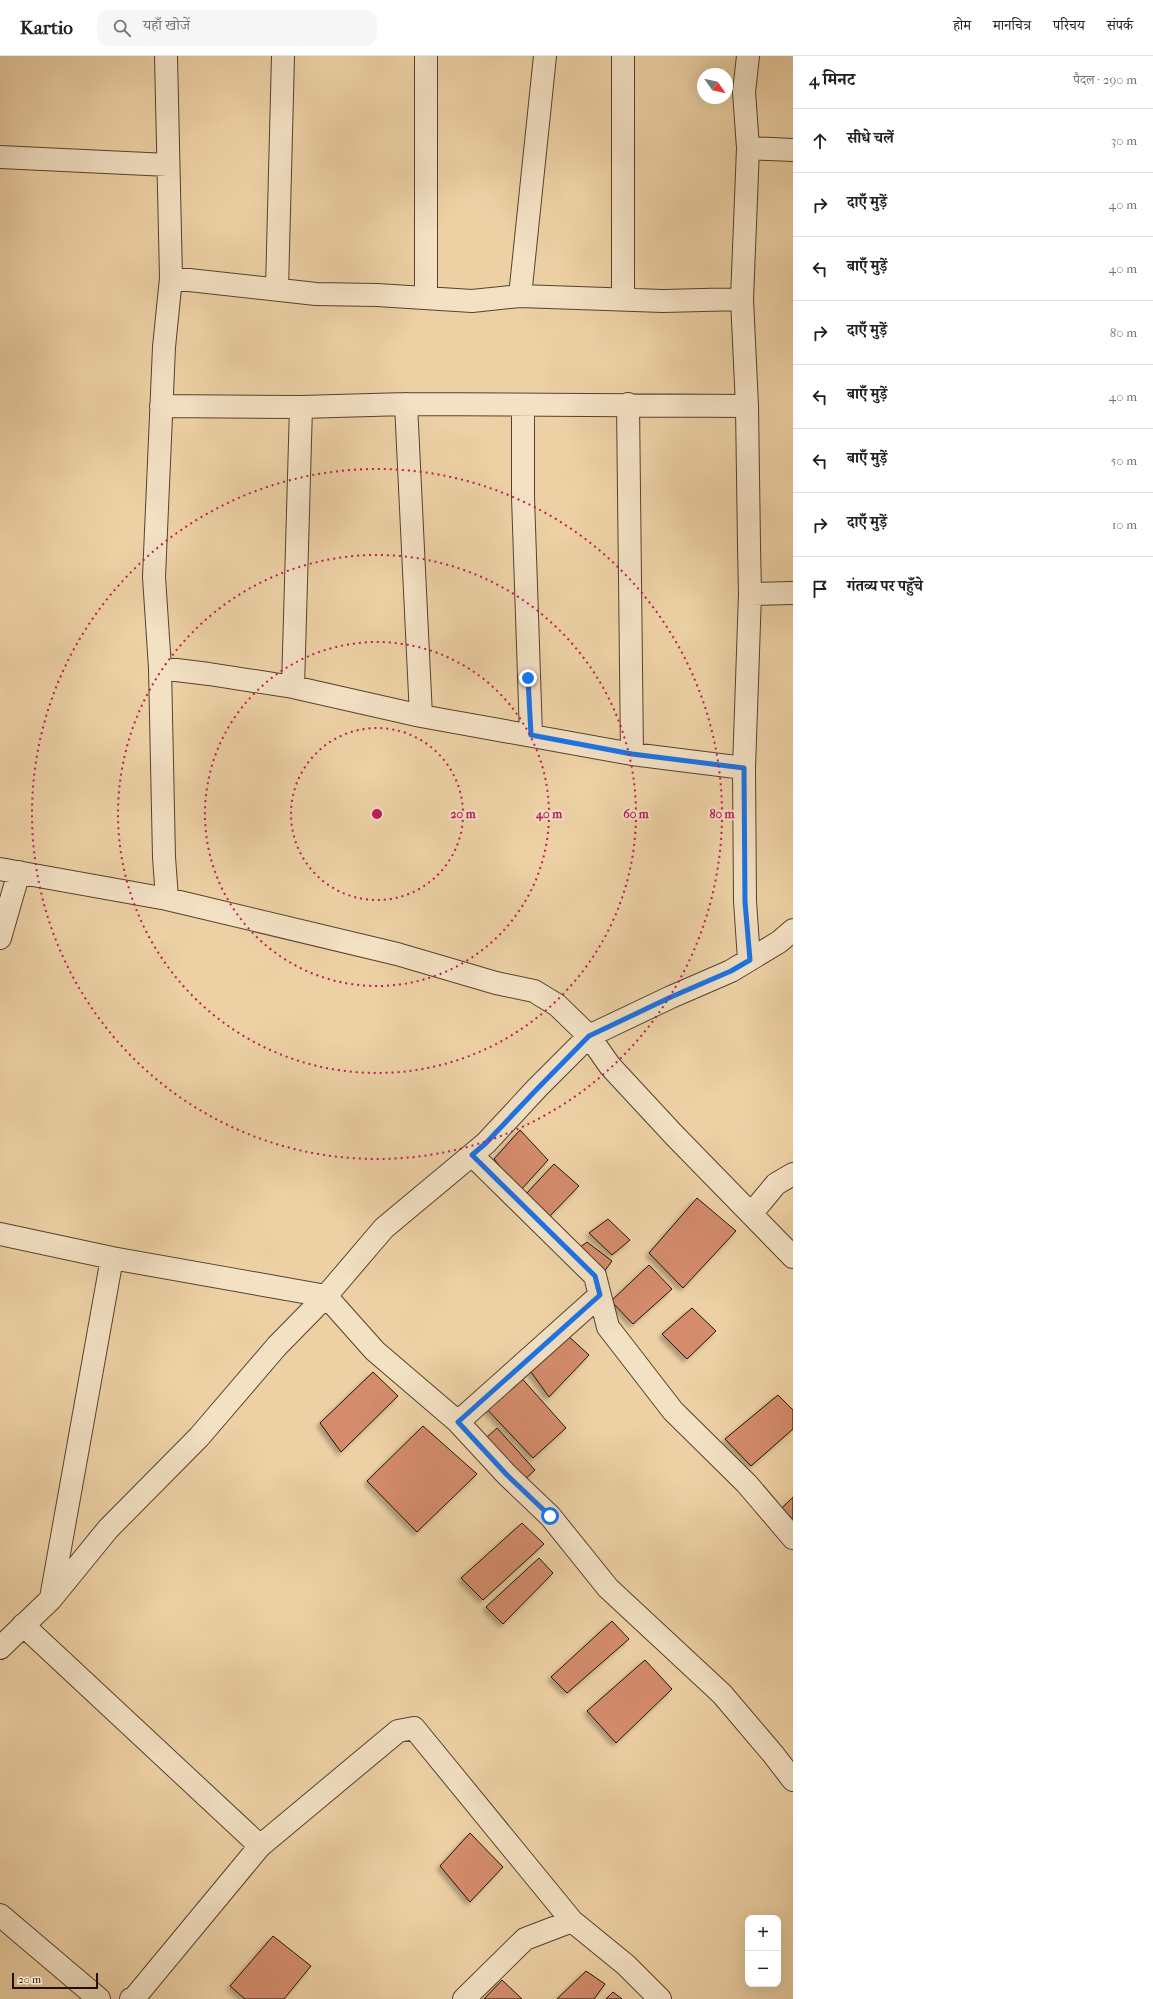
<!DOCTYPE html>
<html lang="hi">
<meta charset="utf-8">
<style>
body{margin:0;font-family:"IM FELL French Canon","Noto Serif Devanagari",serif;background:#f6f6f6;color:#202124}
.controls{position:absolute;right:12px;bottom:12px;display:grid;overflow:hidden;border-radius:8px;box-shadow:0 4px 16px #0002}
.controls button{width:36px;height:36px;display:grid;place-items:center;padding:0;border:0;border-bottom:1px solid #e0e0e0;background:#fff;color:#202124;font:20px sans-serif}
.compass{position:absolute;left:697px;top:12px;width:36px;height:36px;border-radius:50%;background:#fff;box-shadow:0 4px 16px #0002;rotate:124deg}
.scale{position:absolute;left:12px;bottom:10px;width:86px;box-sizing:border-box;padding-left:4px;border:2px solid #221204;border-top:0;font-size:11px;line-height:14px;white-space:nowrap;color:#221204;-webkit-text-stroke:3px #f3e1c4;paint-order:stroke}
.stop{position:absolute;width:12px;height:12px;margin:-9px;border:3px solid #1a73e8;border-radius:50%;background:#fff}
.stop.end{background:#1a73e8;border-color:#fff;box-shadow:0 1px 4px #0008}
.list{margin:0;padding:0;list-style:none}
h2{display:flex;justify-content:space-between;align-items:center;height:52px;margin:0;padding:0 16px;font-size:17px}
h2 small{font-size:13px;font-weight:400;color:#757577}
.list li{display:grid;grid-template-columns:26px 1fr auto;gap:12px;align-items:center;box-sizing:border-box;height:64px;padding:0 16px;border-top:1px solid #e0e0e0}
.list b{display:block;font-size:15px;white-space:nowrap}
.list em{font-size:13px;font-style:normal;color:#757577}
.icon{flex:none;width:22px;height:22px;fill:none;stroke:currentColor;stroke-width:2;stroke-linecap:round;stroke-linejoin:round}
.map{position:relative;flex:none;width:793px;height:1943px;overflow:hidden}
header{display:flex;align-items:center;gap:24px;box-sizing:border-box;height:56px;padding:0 20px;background:#fff;border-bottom:1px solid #e0e0e0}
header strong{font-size:19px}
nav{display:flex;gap:22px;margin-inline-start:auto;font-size:14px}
.search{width:280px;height:36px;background:#f6f6f6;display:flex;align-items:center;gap:10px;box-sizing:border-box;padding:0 14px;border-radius:12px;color:#757577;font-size:15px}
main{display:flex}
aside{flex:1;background:#fff}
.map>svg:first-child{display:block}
</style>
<header>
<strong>Kartio</strong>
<div class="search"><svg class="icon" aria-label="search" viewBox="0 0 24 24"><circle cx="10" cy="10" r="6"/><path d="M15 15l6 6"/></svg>यहाँ खोजें</div>
<nav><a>होम</a><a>मानचित्र</a><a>परिचय</a><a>संपर्क</a></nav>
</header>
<main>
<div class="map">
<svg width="793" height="1943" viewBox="0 0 793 1943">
<defs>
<filter id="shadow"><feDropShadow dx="-3.5" dy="3.5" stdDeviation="2" flood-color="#0004"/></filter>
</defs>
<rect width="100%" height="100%" fill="#edd1a5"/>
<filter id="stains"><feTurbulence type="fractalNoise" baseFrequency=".005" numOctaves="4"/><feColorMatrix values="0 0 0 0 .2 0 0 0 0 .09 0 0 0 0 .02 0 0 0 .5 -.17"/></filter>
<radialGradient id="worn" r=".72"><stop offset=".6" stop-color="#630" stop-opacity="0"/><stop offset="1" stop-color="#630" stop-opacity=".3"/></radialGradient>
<path fill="#d48c6c" stroke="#221204" filter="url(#shadow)" d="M520,1074L548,1104L520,1135L494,1103Z
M554,1108L579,1130L548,1162L526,1138Z
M697,1142L736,1175L683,1232L649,1197Z
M608,1163L630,1184L612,1199L589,1177Z
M587,1186L612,1205L603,1217L579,1192Z
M649,1209L672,1233L633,1268L611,1245Z
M692,1252L716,1275L687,1303L662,1278Z
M565,1277L589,1299L549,1341L529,1313Z
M373,1316L398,1340L341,1396L320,1367Z
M518,1318L566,1372L533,1402L484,1350Z
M778,1339L793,1354V1373L751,1410L725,1383Z
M423,1370L477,1418L417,1476L367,1425Z
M497,1372L535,1414L523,1425L485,1383Z
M793,1441V1464L782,1452Z
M522,1467L544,1488L483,1544L461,1522Z
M539,1502L553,1517L503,1568L486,1551Z
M612,1565L629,1583L567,1637L551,1621Z
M645,1604L672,1633L616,1687L587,1655Z
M470,1777L503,1811L470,1846L440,1810Z
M273,1880L311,1910L284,1943H245L230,1930Z
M586,1915L605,1928L594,1943H557Z
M502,1924L522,1943H484Z
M613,1936L622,1943H606Z"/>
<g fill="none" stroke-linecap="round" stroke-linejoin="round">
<g stroke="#55422c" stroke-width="24">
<path id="minor" d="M166,0L171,222L164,291L154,521L160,612L164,801L167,843
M426,0V241
M623,0V243
M748,0L744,36L748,92L742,243L747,350L749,489L750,538L744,712L745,845L749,904
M748,92L793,94
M0,101L168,109
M171,222L316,238L377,239L472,245L520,240L663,245L742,243
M277,233L283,0
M520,240L545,0
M406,348L421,660
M628,348L632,698
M523,349V441L531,679
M161,350L301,351L406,348L747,350
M750,538L793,537
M160,612L209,618L293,631L421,660L632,698L744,712
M293,631L301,351
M0,813L167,843L397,898L496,927L534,935L557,949L589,980L610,1010L674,1079L793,1201
M793,874L779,886L731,915L671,941L589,980L537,1032L486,1087L384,1172L326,1240L375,1295L458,1366L507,1419L550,1460L608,1532L722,1638L773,1698L793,1724
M0,882L19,816
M472,1099L595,1220L608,1271L673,1355L747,1428L793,1482
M751,1158L776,1128L793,1118
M0,1178L112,1202L326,1240
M458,1366L600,1239
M51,1542L112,1202
M23,1569L260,1790L398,1675L414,1672L572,1865
M0,1592L51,1543L108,1473L199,1381L277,1290L326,1240
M0,1859L99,1943
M131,1943L135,1941L260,1790
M464,1943L525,1883L572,1865L626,1909L660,1943"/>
</g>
<use href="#minor" stroke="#f3e1c4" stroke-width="22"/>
</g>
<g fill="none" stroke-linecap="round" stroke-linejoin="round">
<path stroke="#1a73e8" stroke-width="5" d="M528,622L531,679L632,698L744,712L745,846L750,904L731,915L671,941L589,980L538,1032L486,1087L472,1099L595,1220L600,1239L458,1366L507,1419L550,1460"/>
</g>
<g fill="none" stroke="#c2185b" stroke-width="2" stroke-dasharray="2 4">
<circle cx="377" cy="758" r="86"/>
<circle cx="377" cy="758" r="172"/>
<circle cx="377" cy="758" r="259"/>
<circle cx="377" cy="758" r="345"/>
</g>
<circle cx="377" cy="758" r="6" fill="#c2185b" stroke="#f3e1c4" stroke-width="2"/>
<g font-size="12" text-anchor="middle" font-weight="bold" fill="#c2185b" stroke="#f3e1c4" stroke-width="4" stroke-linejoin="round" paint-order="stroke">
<text x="463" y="762">20 m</text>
<text x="549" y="762">40 m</text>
<text x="636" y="762">60 m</text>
<text x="722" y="762">80 m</text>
</g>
<rect width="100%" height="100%" filter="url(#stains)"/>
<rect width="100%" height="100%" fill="url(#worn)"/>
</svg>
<div class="controls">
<button>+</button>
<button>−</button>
</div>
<svg class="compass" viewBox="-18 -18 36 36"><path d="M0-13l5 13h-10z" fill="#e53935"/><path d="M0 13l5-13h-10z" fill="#757577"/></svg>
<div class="scale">20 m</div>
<div class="stop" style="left:550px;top:1460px"></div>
<div class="stop end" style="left:528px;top:622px"></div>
</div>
<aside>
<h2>4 मिनट<small>पैदल · 290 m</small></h2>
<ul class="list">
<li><svg class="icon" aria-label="ahead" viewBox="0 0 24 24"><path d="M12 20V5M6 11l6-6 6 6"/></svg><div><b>सीधे चलें</b></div><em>30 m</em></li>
<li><svg class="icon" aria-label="right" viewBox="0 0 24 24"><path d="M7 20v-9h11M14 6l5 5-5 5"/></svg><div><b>दाएँ मुड़ें</b></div><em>40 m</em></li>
<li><svg class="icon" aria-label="left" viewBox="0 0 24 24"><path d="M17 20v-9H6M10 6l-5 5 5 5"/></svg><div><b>बाएँ मुड़ें</b></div><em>40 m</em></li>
<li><svg class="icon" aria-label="right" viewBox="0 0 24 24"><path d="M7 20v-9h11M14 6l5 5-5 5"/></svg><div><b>दाएँ मुड़ें</b></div><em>80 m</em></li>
<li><svg class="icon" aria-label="left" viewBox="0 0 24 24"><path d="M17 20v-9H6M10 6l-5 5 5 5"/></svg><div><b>बाएँ मुड़ें</b></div><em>40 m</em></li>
<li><svg class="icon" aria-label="left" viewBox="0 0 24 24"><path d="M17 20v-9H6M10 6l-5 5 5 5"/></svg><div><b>बाएँ मुड़ें</b></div><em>50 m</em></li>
<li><svg class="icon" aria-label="right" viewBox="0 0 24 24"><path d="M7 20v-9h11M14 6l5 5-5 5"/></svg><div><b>दाएँ मुड़ें</b></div><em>10 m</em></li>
<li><svg class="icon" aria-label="arrive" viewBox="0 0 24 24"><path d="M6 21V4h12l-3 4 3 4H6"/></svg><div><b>गंतव्य पर पहुँचे</b></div></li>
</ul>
</aside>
</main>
